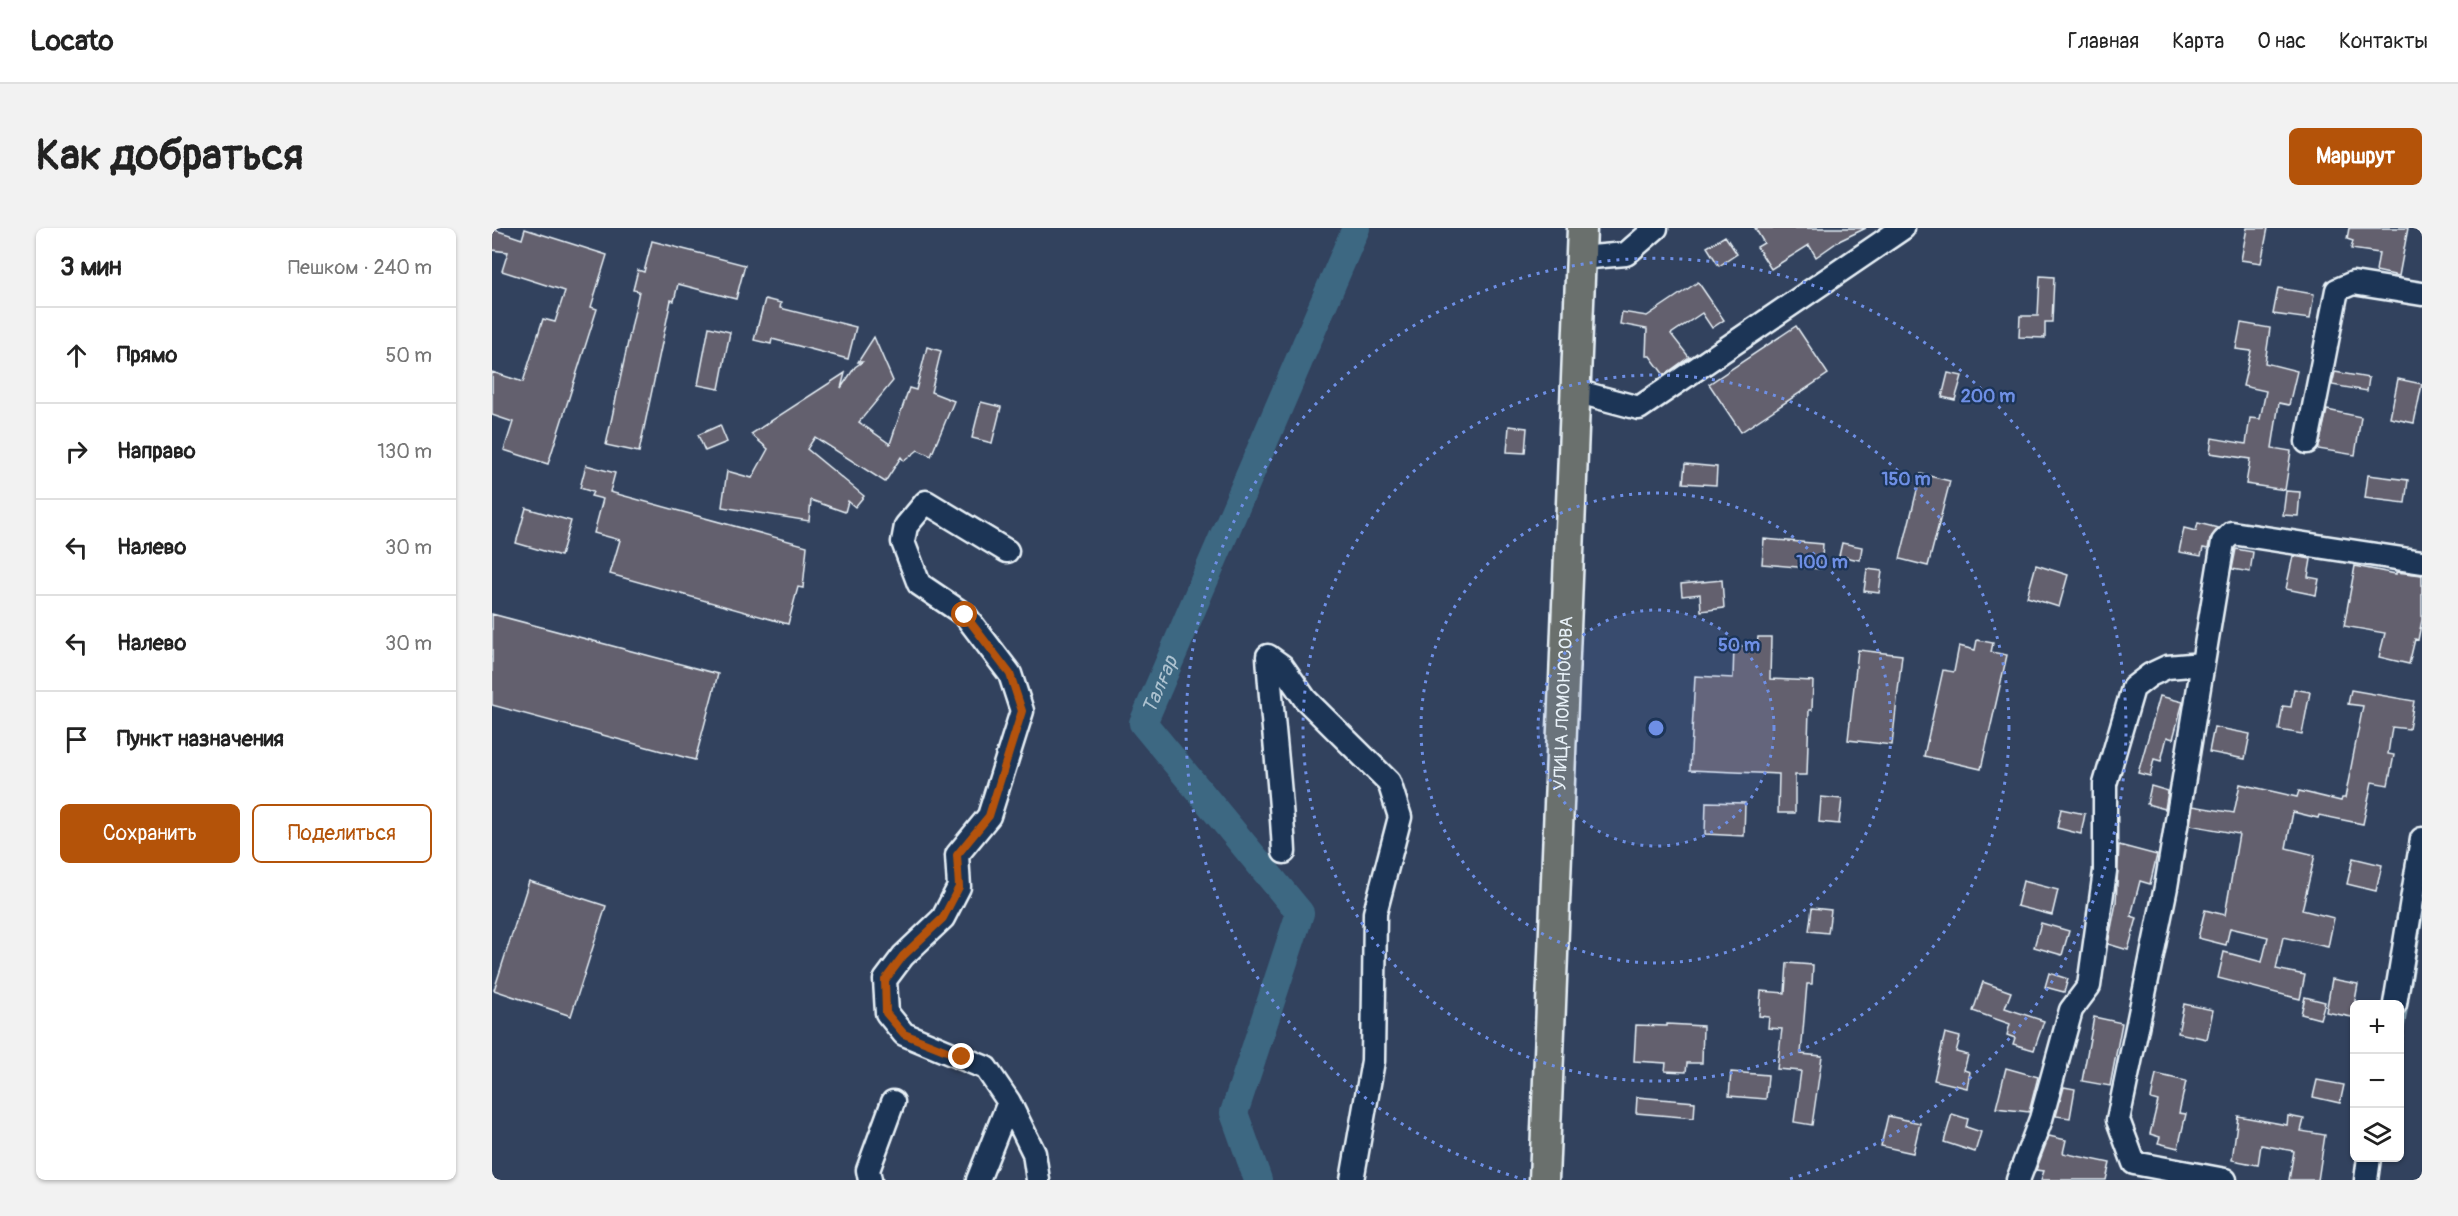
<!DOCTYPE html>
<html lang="ru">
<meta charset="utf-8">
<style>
body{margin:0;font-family:Pangolin,sans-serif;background:#f2f2f2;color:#222}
.controls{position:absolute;right:18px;bottom:18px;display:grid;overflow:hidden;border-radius:9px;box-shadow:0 2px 4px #0004}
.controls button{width:54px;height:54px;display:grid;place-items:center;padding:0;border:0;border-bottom:2px solid #e0e0e0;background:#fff;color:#222;font:30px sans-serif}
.stop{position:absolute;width:18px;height:18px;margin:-14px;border:4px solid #b45309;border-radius:50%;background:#fff}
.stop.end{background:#b45309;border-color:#fff;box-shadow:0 2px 6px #0008}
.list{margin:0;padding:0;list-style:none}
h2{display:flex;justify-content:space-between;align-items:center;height:78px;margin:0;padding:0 24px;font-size:26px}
h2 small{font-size:20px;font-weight:400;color:#767676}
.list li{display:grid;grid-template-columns:39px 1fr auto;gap:18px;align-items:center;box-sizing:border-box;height:96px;padding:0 24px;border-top:2px solid #e0e0e0}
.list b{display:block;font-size:22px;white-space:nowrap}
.list em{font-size:20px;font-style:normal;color:#767676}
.actions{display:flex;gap:12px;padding:18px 24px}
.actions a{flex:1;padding:14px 0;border:2px solid #b45309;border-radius:9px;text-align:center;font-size:21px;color:#b45309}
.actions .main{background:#b45309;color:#fff}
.icon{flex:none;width:33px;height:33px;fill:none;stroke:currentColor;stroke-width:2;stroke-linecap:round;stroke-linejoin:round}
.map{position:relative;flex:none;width:1930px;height:952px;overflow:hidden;border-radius:9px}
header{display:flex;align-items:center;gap:36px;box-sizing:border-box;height:84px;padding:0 30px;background:#fff;border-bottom:2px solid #e0e0e0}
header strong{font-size:28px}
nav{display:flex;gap:33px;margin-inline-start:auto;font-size:21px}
.intro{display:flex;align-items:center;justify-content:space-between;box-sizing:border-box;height:144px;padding:0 36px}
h1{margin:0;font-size:42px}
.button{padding:15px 27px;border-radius:9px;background:#b45309;color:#fff;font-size:21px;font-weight:700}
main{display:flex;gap:36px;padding:0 36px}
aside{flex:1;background:#fff;border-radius:9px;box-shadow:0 2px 4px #0004}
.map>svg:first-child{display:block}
</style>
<header>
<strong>Locato</strong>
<nav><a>Главная</a><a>Карта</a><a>О нас</a><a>Контакты</a></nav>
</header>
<div class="intro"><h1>Как добраться</h1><a class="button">Маршрут</a></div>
<main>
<aside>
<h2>3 мин<small>Пешком · 240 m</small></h2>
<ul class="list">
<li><svg class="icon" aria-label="ahead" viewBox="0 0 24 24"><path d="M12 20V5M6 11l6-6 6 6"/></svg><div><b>Прямо</b></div><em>50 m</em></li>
<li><svg class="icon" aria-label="right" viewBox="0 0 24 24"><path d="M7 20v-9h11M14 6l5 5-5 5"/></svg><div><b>Направо</b></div><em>130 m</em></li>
<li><svg class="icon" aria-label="left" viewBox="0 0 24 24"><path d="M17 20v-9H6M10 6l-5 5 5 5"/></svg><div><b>Налево</b></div><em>30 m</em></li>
<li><svg class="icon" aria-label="left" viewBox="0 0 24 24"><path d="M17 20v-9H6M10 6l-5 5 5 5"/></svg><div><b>Налево</b></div><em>30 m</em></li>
<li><svg class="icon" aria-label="arrive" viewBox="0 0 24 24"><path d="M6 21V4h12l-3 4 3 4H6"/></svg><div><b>Пункт назначения</b></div></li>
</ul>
<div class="actions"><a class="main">Сохранить</a><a>Поделиться</a></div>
</aside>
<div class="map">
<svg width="1930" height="952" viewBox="0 0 1930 952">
<rect width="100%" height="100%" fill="#32425e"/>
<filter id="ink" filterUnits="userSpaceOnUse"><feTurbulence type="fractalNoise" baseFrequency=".0167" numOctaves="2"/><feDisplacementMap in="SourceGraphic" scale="12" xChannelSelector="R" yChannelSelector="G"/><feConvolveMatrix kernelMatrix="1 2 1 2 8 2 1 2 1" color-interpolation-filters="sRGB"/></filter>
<g filter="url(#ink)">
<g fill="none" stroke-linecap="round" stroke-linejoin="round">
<path stroke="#819fb1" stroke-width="4.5" d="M1918,756L1930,685
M1908,814L1915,773"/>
<path stroke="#3c6882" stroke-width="28" id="s1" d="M766,952L742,885L808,685L651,495L864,0"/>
</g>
<path fill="#63606e" stroke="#e8f1f8" stroke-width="1.5" d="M1263,0H1374L1347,13L1324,29L1317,17L1279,41L1265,19L1272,15Z
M1755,0H1776L1769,35L1749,32Z
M1857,0H1916L1907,48L1884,43L1887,25L1859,21L1861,13L1855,11Z
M0,1L30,11L33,1L115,27L99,79L105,81L56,236L12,222L21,194L0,187V144L31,154L51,91L63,94L73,63L10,43L16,24L0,22Z
M1233,8L1245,26L1227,38L1215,19Z
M160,13L253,37L244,71L186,56L182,73L179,72L147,224L114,217L147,63L141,62L146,42L152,44Z
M1548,48L1562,49L1560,94H1553V110L1527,109L1528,88H1546Z
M1206,54L1232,92L1220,100L1210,85L1179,106L1197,129L1172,147L1158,128H1154L1155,101L1128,96L1130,84L1155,88Z
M1786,60L1822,66L1818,91L1781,86Z
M273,71L289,75L288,80L364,99L356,131L280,111L279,116L262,112Z
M1749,95L1778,100L1773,135L1805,143L1797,177L1787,175L1780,220L1799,223L1793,262L1754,256L1758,231L1718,225L1720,210L1754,216L1758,190L1768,191L1774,163L1751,158L1759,123L1744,121Z
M1304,98L1336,146L1249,204L1217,156Z
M217,99L238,104L227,161L206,157Z
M382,109L401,153L367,194L398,216L417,160L424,162L435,119L449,123L439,164L462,173L439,228L426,222L412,233L409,229L393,254L323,209L315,221L372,268L363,279L356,273L353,284L319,272L317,293L230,279L235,243L260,250L276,221L259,206L353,145L349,160L363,139L370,134H366Z
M1843,144L1877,150L1875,163L1840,157Z
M1456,145L1470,148L1463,172L1450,169Z
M1906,151L1930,156L1922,195L1898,190Z
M489,174L509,179L500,215L480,210Z
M1835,182L1869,189L1863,227L1826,221Z
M228,197L235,214L213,223L206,207Z
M1017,198L1035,200L1033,225L1015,224Z
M1193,236L1225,239L1224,257L1191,255Z
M94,237L123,245L118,264L315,318L311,360L306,359L296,396L118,346L128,312L102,305L111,271L99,268L101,264L88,260Z
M1429,246L1458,253L1436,338L1408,331Z
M1876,247L1916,252L1913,275L1873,270Z
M1794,263L1808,264L1806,288L1791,287Z
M34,280L79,293L69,328L24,315Z
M1706,295L1726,300L1718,311L1716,321L1711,320L1709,328L1687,324L1692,300L1704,303Z
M1272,311L1331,316L1329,341L1270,336Z
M1350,315L1370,319L1368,332L1347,328Z
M1744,321L1761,324L1758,344L1740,341Z
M1801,328L1819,331L1816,349L1827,351L1824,367L1794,361Z
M1544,337L1576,347L1567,379L1535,369Z
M1863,338L1904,346V344L1930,347V392L1926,412L1923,411L1917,436L1887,429L1893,405L1852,398Z
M1375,341L1390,343L1387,365L1372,363Z
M1230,352L1232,380L1209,383L1208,366L1190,368L1189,356Z
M0,386L226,446L203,532L0,477Z
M1266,409H1279L1278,451L1321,453L1320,482H1317L1315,547H1303V585H1286L1287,546L1198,542L1203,448L1241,450L1242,418H1265Z
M1485,412L1501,415L1499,424L1515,427L1489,541L1432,528L1451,442L1462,444L1467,418L1483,422Z
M1366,422L1410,427L1400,517L1356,512Z
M1802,461L1818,464L1810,506L1787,502L1791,478L1799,479Z
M1859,462L1922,473L1917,501L1900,499L1896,526L1902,527L1896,557L1880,554L1871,596L1827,587L1826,590L1801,584L1794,620L1823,627L1810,682L1842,690L1836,719L1791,709L1784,741L1813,747L1808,771L1726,750L1732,724L1770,734L1776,709L1738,700L1734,717L1706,710L1713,682L1733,687L1747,606L1698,597L1701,578L1742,585L1748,556L1805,569L1807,563L1849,573L1850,570H1853L1871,478L1856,476Z
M1668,468L1691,474L1681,511L1675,509L1669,533L1662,531L1658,548L1646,545Z
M1722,499L1758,506L1753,531L1717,524Z
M1659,558L1676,563L1673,581L1655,576Z
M1329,569L1350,571L1347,596L1327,594Z
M1214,574L1253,575L1252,608L1213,606Z
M1569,581L1593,586L1589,606L1565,600Z
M1627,617L1665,627L1658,656L1648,653L1639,688L1645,690L1636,722L1616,716L1624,675Z
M1861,630L1890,637L1884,663L1855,656Z
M37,653L114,678L79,788L2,762Z
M1531,653L1566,662L1560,687L1525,678Z
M1320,680L1339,682L1336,705L1317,703Z
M1549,695L1577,703L1570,727L1542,719Z
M1295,735L1321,737L1320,756H1315L1309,826L1330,828L1320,897L1302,894L1309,843L1285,841L1290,801L1276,800L1277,789L1267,788L1269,763L1293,765Z
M1557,745L1576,751L1572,764L1553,759Z
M1840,751L1866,756L1860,789L1834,784Z
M1491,754L1519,764L1513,780L1552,793L1542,822L1521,816L1523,810L1515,807L1518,796L1481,783Z
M1813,769L1833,774L1828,791L1809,786Z
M1692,776L1721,782L1715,811L1686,805Z
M1602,789L1630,795L1618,858L1590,853Z
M1175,796L1211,798L1210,835H1195L1194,844L1173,843L1174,835L1142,833L1144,797L1175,798Z
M1453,805L1468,809L1464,824L1476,827L1472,842L1478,844L1475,860L1442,852Z
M1514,840L1546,849L1537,884L1504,880Z
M1239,844L1276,847L1274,871L1237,868Z
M1664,846L1694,853L1687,885L1694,886L1686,920L1666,915L1668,909L1658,906L1666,873L1659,871Z
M1825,852L1852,857L1848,875L1821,869Z
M1572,859L1583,861L1578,890L1564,888Z
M1145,869L1203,874L1202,890L1144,885Z
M1460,886L1476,891L1474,899L1489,904L1483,924L1452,914Z
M1396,888L1428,895L1421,925L1389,918Z
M1746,888L1795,897L1796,888L1812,891L1809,903L1833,907L1826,952H1797L1802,923L1769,917L1766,937L1740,932Z
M1557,908L1574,912L1571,925L1618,935L1614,952H1549L1552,943L1544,942Z"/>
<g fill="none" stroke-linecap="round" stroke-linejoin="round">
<g stroke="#e8f1f8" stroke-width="27">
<path id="minor" d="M1088,30L1134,26L1164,0
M1083,163L1147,180L1411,0
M1815,214L1845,62L1861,55L1930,66
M515,323L434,274L414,298L411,314L427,356L473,387L518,446L530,483L497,588L465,627L467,659L451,690L411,728L393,752L395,785L412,806L494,840L517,874
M792,624C789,559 780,494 776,428L790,438L813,471L897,554L908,589L883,685L881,833L860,952
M1903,776L1930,611
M378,952L376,942L401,874
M486,952L517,874L542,925L546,952
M1526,952L1549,891L1579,782L1597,758L1613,643V556L1641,460L1658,447L1675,439L1710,436
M1733,952L1642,935L1626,892L1674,659L1731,314L1740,305L1930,334
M1874,952L1877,930"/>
</g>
<g stroke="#e8f1f8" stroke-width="33">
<g id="major">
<path id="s2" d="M1052,952L1090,0"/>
</g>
</g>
<use href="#minor" stroke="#1d3557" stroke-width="22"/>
<use href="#major" stroke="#6b706d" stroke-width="28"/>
</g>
</g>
<g fill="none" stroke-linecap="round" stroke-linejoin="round" filter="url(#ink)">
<path stroke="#b45309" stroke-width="8" d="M470,829L412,806L394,785L393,752L411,728L451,690L467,659L465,627L497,588L530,483L518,446L473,387"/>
</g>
<circle cx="1164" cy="500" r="118" fill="#6e8fe5" fill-opacity=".12"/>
<g fill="none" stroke="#6e8fe5" stroke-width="3" stroke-dasharray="3 6">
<circle cx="1164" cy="500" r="118"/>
<circle cx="1164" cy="500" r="235"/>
<circle cx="1164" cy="500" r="353"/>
<path d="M1034 952A470 470 0 1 1 1294 952"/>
</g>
<g text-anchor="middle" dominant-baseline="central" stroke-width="4.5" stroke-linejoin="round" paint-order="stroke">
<g font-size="18" fill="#e8f1f8" stroke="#1d3557">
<text stroke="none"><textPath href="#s2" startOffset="477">УЛИЦА ЛОМОНОСОВА</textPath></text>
</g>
<g font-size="20" font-style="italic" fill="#acc1cf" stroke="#1d3557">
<text stroke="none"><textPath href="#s1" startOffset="570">Талғар</textPath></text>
</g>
</g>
<circle cx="1164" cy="500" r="9" fill="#6e8fe5" stroke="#1d3557" stroke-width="3"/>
<g font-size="18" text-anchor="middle" font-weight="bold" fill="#6e8fe5" stroke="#1d3557" stroke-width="4.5" stroke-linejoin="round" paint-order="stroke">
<text x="1496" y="174">200 m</text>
<text x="1414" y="257">150 m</text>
<text x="1330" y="340">100 m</text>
<text x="1247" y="423">50 m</text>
</g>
</svg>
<div class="controls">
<button>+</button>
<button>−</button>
<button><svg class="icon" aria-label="layers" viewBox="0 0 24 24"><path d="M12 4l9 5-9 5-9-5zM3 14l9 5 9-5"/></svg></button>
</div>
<div class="stop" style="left:473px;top:387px"></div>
<div class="stop end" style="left:470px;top:829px"></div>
</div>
</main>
